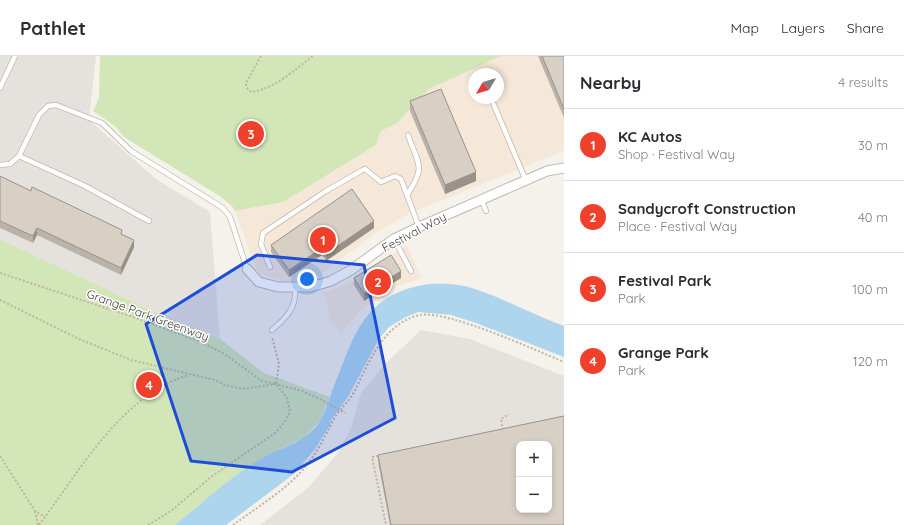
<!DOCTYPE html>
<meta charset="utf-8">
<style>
body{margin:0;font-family:Quicksand,sans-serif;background:#f2f2f3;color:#2b2b33}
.controls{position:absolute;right:12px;bottom:12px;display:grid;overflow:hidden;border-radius:8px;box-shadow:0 2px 6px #0003}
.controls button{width:36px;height:36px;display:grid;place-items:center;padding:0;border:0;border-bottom:1px solid #e1e1e2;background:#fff;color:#2b2b33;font:20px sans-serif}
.compass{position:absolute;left:468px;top:12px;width:36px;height:36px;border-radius:50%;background:#fff;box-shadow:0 2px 6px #0003;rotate:232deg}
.you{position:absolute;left:307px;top:223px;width:14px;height:14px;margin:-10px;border:3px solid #fff;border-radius:50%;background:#1a73e8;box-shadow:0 0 0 6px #1a73e833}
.badge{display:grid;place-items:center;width:26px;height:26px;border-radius:50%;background:#ee402a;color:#fff;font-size:13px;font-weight:700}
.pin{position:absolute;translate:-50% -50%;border:2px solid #fff;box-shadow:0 1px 4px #0006}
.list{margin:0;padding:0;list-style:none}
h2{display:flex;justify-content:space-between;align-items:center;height:52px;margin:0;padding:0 16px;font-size:17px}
h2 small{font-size:13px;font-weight:400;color:#7c7c81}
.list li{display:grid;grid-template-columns:26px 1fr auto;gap:12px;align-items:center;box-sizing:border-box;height:72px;padding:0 16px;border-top:1px solid #e1e1e2}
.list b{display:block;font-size:15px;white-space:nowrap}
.list p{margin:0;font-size:13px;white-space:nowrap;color:#7c7c81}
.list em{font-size:13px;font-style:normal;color:#7c7c81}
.map{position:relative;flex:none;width:564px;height:469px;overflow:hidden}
header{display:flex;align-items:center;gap:24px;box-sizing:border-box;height:56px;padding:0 20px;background:#fff;border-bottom:1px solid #e1e1e2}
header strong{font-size:19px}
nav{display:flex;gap:22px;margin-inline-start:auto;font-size:14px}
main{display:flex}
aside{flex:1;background:#fff}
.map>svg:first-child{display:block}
</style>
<header>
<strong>Pathlet</strong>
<nav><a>Map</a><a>Layers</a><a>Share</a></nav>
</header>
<main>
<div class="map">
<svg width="564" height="469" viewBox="0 0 564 469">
<rect width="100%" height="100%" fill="#f5f2ec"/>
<path fill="#f5e8d9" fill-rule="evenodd" d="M501,0H564V95L408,158L378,176L320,218L304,224L287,226L266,220L258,215L254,208L235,155L283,146L376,89L381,75L397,67L429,33ZM474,18H498V42H474Z
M407,189L421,222L398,230L361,254L341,277L329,264L328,250L323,237L353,225Z"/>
<path fill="#e5e1dd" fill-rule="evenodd" d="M0,0H96L89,64L156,123L210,156L220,283L150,254L0,183Z
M421,274L470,283L564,320V469H260L308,432L337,398L351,372L361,337L384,309ZM519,388H549V454H519Z"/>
<path fill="#d3e6b7" d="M100,0H501L429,33L397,67L381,75L376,89L283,146L235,155L232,150L221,141L124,81L115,70L93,55L99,42Z
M0,183L150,254L220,283L264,317L330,341L321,363L305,381L264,401L175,469H0Z"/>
<path fill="#add5ed" d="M429,228C445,227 463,228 478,234C507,244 535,260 564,270V301L476,267L451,259L418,256L406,261L389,271L379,283L349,339L332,363L330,369L315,393L295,417L226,469H175C204,446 232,419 264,401C280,392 301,387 314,373C323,363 327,350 331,338C354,283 360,238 429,228Z"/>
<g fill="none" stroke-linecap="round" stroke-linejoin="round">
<g stroke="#c0b9af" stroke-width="6">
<path id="service" d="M0,32L15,0
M491,42L526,125
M19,100L85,130L149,165
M0,109L10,108L19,100L39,59L48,50L56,49L102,67L131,95L223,152L230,161L247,213
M407,139C426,110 419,110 408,79
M481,143L486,155
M394,183L411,215
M270,211L261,188L263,177L326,135L361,115L365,113L381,126L395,120L401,123L419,171
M272,274C285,263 297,252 295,232"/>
</g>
<g stroke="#c0b9af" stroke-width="11">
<path id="minor" d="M247,213L259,226L278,231H311L331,225L351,214L394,183L419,171L547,115L564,112"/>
</g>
<path stroke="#c1b5a1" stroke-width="2" stroke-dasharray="2 2" stroke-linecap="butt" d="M261,0L246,27V31L251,36C275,33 294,14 313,0
M0,217L136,262L203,287L223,297L262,325L276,328L279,308L272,281
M0,244L79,283L131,304L215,324L225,329L242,333L276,328L302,335L320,343
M503,374L501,363L509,358
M0,400L35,455L45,461
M378,400L372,401L386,469
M35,455L38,469
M39,469C80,415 121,339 189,319
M148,469L171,455L211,421L275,377L284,367L290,356L287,342L277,329
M233,469C255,453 279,438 298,419C314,403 324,382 334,363C339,353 349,346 354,336C369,307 383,267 420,259C448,254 535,294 564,306"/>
<use href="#service" stroke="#fff" stroke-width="4.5"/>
<use href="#minor" stroke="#fff" stroke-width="9"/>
<path stroke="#c1b5a1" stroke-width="2" stroke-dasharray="2 2" stroke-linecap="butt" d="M320,343L345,357"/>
</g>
<path fill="#bbb3a9" d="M538,0H564V62Z
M410,45L476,125L445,138L410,55Z
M0,120L122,179L134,191L121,219L37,179L33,187L0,172Z
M374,172L326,205L322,199L289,221L271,196V189Z
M354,222H401L364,245L354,229Z
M378,399L564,469H390L378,406Z"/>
<path fill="#98928a" d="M476,116V125L445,138V129Z
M374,165V172L326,205V198Z
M37,172V179L33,187V180Z
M134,184V191L121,219V212Z
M322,192V199L289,221V214Z
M401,215V222L364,245V238Z"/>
<path fill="#d9d0c5" stroke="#98928a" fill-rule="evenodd" d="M542,0H564V53Z
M441,33L476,116L445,129L410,45Z
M0,120L31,135L32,131L122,174L121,178L134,184L121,212L37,172L33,180L0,165Z
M352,133L374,165L326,198L322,192L289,214L271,189Z
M391,199L401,215L364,238L354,222Z
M564,360V469H391L378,399ZM519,388H549V454H519Z"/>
<path fill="#1d4ed8" fill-opacity="0.2" stroke="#1d4ed8" stroke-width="3" stroke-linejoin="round" d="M257,199L364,209L395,362L292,416L191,405L146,268Z"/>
<g text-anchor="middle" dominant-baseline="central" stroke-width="3" stroke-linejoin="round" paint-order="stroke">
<g font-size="12" fill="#49433a" stroke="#fff">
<text transform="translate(414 176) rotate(-28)">Festival Way</text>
<text transform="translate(148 259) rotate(20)">Grange Park Greenway</text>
</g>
</g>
</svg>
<div class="controls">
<button>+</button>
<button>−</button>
</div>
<svg class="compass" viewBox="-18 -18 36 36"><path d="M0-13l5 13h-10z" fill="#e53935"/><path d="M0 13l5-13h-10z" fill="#7c7c81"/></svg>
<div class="you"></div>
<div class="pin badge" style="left:323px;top:184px">1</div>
<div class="pin badge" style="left:378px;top:226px">2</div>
<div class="pin badge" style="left:251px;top:78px">3</div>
<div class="pin badge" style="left:149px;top:329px">4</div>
</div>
<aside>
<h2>Nearby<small>4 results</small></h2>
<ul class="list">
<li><span class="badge">1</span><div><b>KC Autos</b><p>Shop · Festival Way</p></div><em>30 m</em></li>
<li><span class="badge">2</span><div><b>Sandycroft Construction</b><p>Place · Festival Way</p></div><em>40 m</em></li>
<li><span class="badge">3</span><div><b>Festival Park</b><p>Park</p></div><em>100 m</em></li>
<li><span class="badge">4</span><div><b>Grange Park</b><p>Park</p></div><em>120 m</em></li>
</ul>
</aside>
</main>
